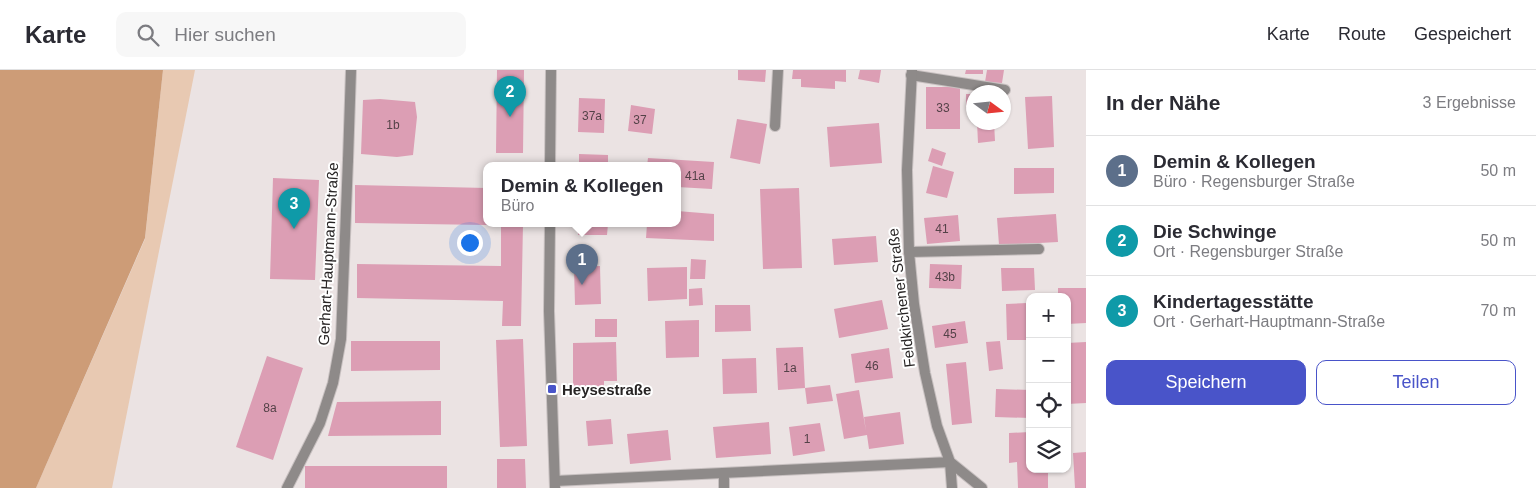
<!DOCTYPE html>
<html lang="de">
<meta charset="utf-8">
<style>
body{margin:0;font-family:Helvetica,sans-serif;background:#f7f7f7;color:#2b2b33}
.controls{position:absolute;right:15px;bottom:15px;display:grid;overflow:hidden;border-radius:10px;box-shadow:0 1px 4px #0004}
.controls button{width:45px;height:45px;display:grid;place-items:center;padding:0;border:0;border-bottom:1px solid #e1e1e2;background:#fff;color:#2b2b33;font:25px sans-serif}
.compass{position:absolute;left:966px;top:15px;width:45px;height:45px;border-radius:50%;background:#fff;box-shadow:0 1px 4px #0004;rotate:105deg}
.you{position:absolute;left:469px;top:172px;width:18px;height:18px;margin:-12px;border:4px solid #fff;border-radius:50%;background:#1a73e8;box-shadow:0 0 0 8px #1a73e833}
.badge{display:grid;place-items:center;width:32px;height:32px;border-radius:50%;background:#4954c9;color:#fff;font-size:16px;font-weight:700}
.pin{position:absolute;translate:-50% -41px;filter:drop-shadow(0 1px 2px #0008)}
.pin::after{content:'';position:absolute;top:26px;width:18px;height:15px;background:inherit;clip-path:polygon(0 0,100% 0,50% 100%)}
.popup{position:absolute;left:483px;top:92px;width:198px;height:65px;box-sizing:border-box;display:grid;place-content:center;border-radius:10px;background:#fff;filter:drop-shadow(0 1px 4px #0005);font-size:16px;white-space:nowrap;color:#7c7c81}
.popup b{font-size:19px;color:#2b2b33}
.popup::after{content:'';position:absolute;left:50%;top:100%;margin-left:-10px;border:10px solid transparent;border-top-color:#fff}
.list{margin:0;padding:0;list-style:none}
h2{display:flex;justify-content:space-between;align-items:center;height:65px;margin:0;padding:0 20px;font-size:21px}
h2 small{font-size:16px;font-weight:400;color:#7c7c81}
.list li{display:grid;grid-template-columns:32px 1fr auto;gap:15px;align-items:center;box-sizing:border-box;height:70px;padding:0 20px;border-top:1px solid #e1e1e2}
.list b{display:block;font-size:19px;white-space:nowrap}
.list p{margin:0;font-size:16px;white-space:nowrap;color:#7c7c81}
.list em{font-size:16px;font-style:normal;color:#7c7c81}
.actions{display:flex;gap:10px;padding:15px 20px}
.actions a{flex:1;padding:11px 0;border:1px solid #4954c9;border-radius:10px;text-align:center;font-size:18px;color:#4954c9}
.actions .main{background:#4954c9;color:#fff}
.icon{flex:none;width:28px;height:28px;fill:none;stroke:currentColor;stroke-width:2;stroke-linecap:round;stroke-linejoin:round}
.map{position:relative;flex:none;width:1086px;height:418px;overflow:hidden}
header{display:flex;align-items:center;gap:30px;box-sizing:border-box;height:70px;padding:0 25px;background:#fff;border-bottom:1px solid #e1e1e2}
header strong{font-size:24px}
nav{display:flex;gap:28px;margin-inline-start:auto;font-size:18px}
.search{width:350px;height:45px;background:#f7f7f7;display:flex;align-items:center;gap:12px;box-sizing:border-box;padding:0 18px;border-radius:10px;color:#7c7c81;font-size:19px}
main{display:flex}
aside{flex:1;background:#fff}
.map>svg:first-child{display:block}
</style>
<header>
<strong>Karte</strong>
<div class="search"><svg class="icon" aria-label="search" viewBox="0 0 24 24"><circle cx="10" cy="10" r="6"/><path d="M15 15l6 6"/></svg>Hier suchen</div>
<nav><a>Karte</a><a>Route</a><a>Gespeichert</a></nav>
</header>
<main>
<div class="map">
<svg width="1086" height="418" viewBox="0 0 1086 418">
<rect width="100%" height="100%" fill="#ebe3e3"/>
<path fill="#e8c9b2" d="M163,0H195L112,418H36L145,169Z"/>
<path fill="#cd9c77" d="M0,0H163L145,168L36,418H0Z"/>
<path fill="#dc9eb4" d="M497,0H524L523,83H496Z
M738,0H766L765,12L738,10Z
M793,0H846V12L835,11V19L801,17V9H792Z
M860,0H881L879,13L858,9Z
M966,0H983V4H965Z
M987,0H1004L1002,13L985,12Z
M926,17H960V59H926Z
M966,24H974V38H966Z
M1052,26L1054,77L1028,79L1025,27Z
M579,28L605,29L604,63L578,62Z
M380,29L415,32L417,47L413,85L397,87L361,84L363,30Z
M631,35L655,39L652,64L628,61Z
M737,49L767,54L760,94L730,88Z
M977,52H994L995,71L978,73Z
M879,53L882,93L830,97L827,57Z
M932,78L946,83L942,96L928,91Z
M579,84L608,85V96H579Z
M648,88L714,92L712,119L677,117V96H647Z
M933,96L954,102L947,128L926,123Z
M1014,98H1054V123L1014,124Z
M273,108L319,110L315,210L270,209Z
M355,115L487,118V155L355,153Z
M799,118L802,198L763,199L760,119Z
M677,141L714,144V171L646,168L647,154H677Z
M1056,144L1058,172L999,175L997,148Z
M958,145L960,171L927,174L924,148Z
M501,154H523L521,256H502L503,231L357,228V194L501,196Z
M578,154H608L607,165H578Z
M876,166L878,192L834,195L832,169Z
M691,189L706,190L705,209H690Z
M930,194L962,195L961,219L929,218Z
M600,196L601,234L575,235L574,197Z
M687,197V229L648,231L647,198Z
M1001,198H1034L1035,220L1002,221Z
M702,218L703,235L689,236V219Z
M1058,218H1086V253L1067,254V227H1058Z
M882,230L888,259L839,268L834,239Z
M1027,233L1029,270H1007L1006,234Z
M715,235H750L751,261L715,262Z
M595,249H617V267H595Z
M699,250V287L666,288L665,251Z
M965,251L968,273L935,278L932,256Z
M523,269L527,376L500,377L496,270Z
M351,271H440V300L351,301Z
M1000,271L1003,299L989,301L986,272Z
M616,272L617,311H604V320L573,321V273Z
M1086,272V333L1067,334V273Z
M803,277L805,318L830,315L833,331L807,334L805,318L778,320L776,278Z
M889,278L893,308L855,313L851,284Z
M267,286L303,298L273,390L236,377Z
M756,288L757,323L723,324L722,289Z
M966,292L972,353L952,355L946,294Z
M996,319L1030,320V348L995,347Z
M859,320L866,361L864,347L900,342L904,374L869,379L867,365L844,369L836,324Z
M441,331V365L328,366L337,332Z
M611,349L613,374L588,376L586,351Z
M769,352L771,384L716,388L713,357Z
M820,353L825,381L793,386L789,357Z
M668,360L671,390L630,394L627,364Z
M1030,362V399H1048V418H1018L1017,392L1009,393V363Z
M1086,382V418H1075L1073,383Z
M497,389H525L526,418H497Z
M305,396H447V418H305Z"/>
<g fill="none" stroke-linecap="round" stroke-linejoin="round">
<g stroke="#c8c1c1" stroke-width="12">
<path id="service" d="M911,5L1005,20
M775,56L778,0
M348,90L351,0
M909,182L1039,179"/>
</g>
<g stroke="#c8c1c1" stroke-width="12">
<path id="minor" d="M912,0L907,100L909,182L914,234L925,303L937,356L950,392L952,418
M724,403V418
M555,411L950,392L982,418
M287,418L320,353L333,313L341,269L348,90"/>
</g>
<g stroke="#c8c1c1" stroke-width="12">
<path id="tertiary" d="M550,96L551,0
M550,154L549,241L555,418"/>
</g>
<use href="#service" stroke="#8e8a89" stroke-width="10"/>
<use href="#minor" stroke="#8e8a89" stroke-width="10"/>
<use href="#tertiary" stroke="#8e8a89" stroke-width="10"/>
</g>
<rect fill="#4954c9" stroke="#fff" stroke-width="2" x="547" y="314" width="10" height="10" rx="2.5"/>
<g text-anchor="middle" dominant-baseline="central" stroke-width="4" stroke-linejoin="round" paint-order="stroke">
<g font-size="12" fill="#544248">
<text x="943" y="38">33</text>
<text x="592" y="46">37a</text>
<text x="640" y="50">37</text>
<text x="393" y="55">1b</text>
<text x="695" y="106">41a</text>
<text x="942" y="159">41</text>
<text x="945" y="207">43b</text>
<text x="950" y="264">45</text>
<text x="872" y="296">46</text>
<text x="790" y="298">1a</text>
<text x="270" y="338">8a</text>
<text x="807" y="369">1</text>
</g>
<g font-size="15" fill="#272424" stroke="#fff">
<text transform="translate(328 184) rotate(-87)">Gerhart-Hauptmann-Straße</text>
<text transform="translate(901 228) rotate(-97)">Feldkirchener Straße</text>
</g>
<g font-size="15" font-weight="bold" fill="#272424" stroke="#fff" text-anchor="start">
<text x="562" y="319">Heysestraße</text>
</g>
</g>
</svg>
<div class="controls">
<button>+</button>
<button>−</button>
<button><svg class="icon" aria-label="locate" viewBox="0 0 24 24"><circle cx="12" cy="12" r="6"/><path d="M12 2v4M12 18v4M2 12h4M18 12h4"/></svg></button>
<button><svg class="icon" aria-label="layers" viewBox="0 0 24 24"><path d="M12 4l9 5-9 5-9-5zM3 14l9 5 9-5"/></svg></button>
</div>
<svg class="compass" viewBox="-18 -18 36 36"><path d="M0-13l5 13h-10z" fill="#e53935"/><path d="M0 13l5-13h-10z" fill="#7c7c81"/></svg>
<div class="you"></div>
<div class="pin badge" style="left:582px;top:215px;background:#5c6f8a">1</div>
<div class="popup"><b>Demin &amp; Kollegen</b>Büro</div>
<div class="pin badge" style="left:510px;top:47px;background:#0f9aa8">2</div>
<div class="pin badge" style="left:294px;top:159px;background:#0f9aa8">3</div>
</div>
<aside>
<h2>In der Nähe<small>3 Ergebnisse</small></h2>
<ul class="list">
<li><span class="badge" style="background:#5c6f8a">1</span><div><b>Demin &amp; Kollegen</b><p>Büro · Regensburger Straße</p></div><em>50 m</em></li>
<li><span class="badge" style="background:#0f9aa8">2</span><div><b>Die Schwinge</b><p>Ort · Regensburger Straße</p></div><em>50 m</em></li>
<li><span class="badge" style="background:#0f9aa8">3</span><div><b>Kindertagesstätte</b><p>Ort · Gerhart-Hauptmann-Straße</p></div><em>70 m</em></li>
</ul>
<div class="actions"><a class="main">Speichern</a><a>Teilen</a></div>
</aside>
</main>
